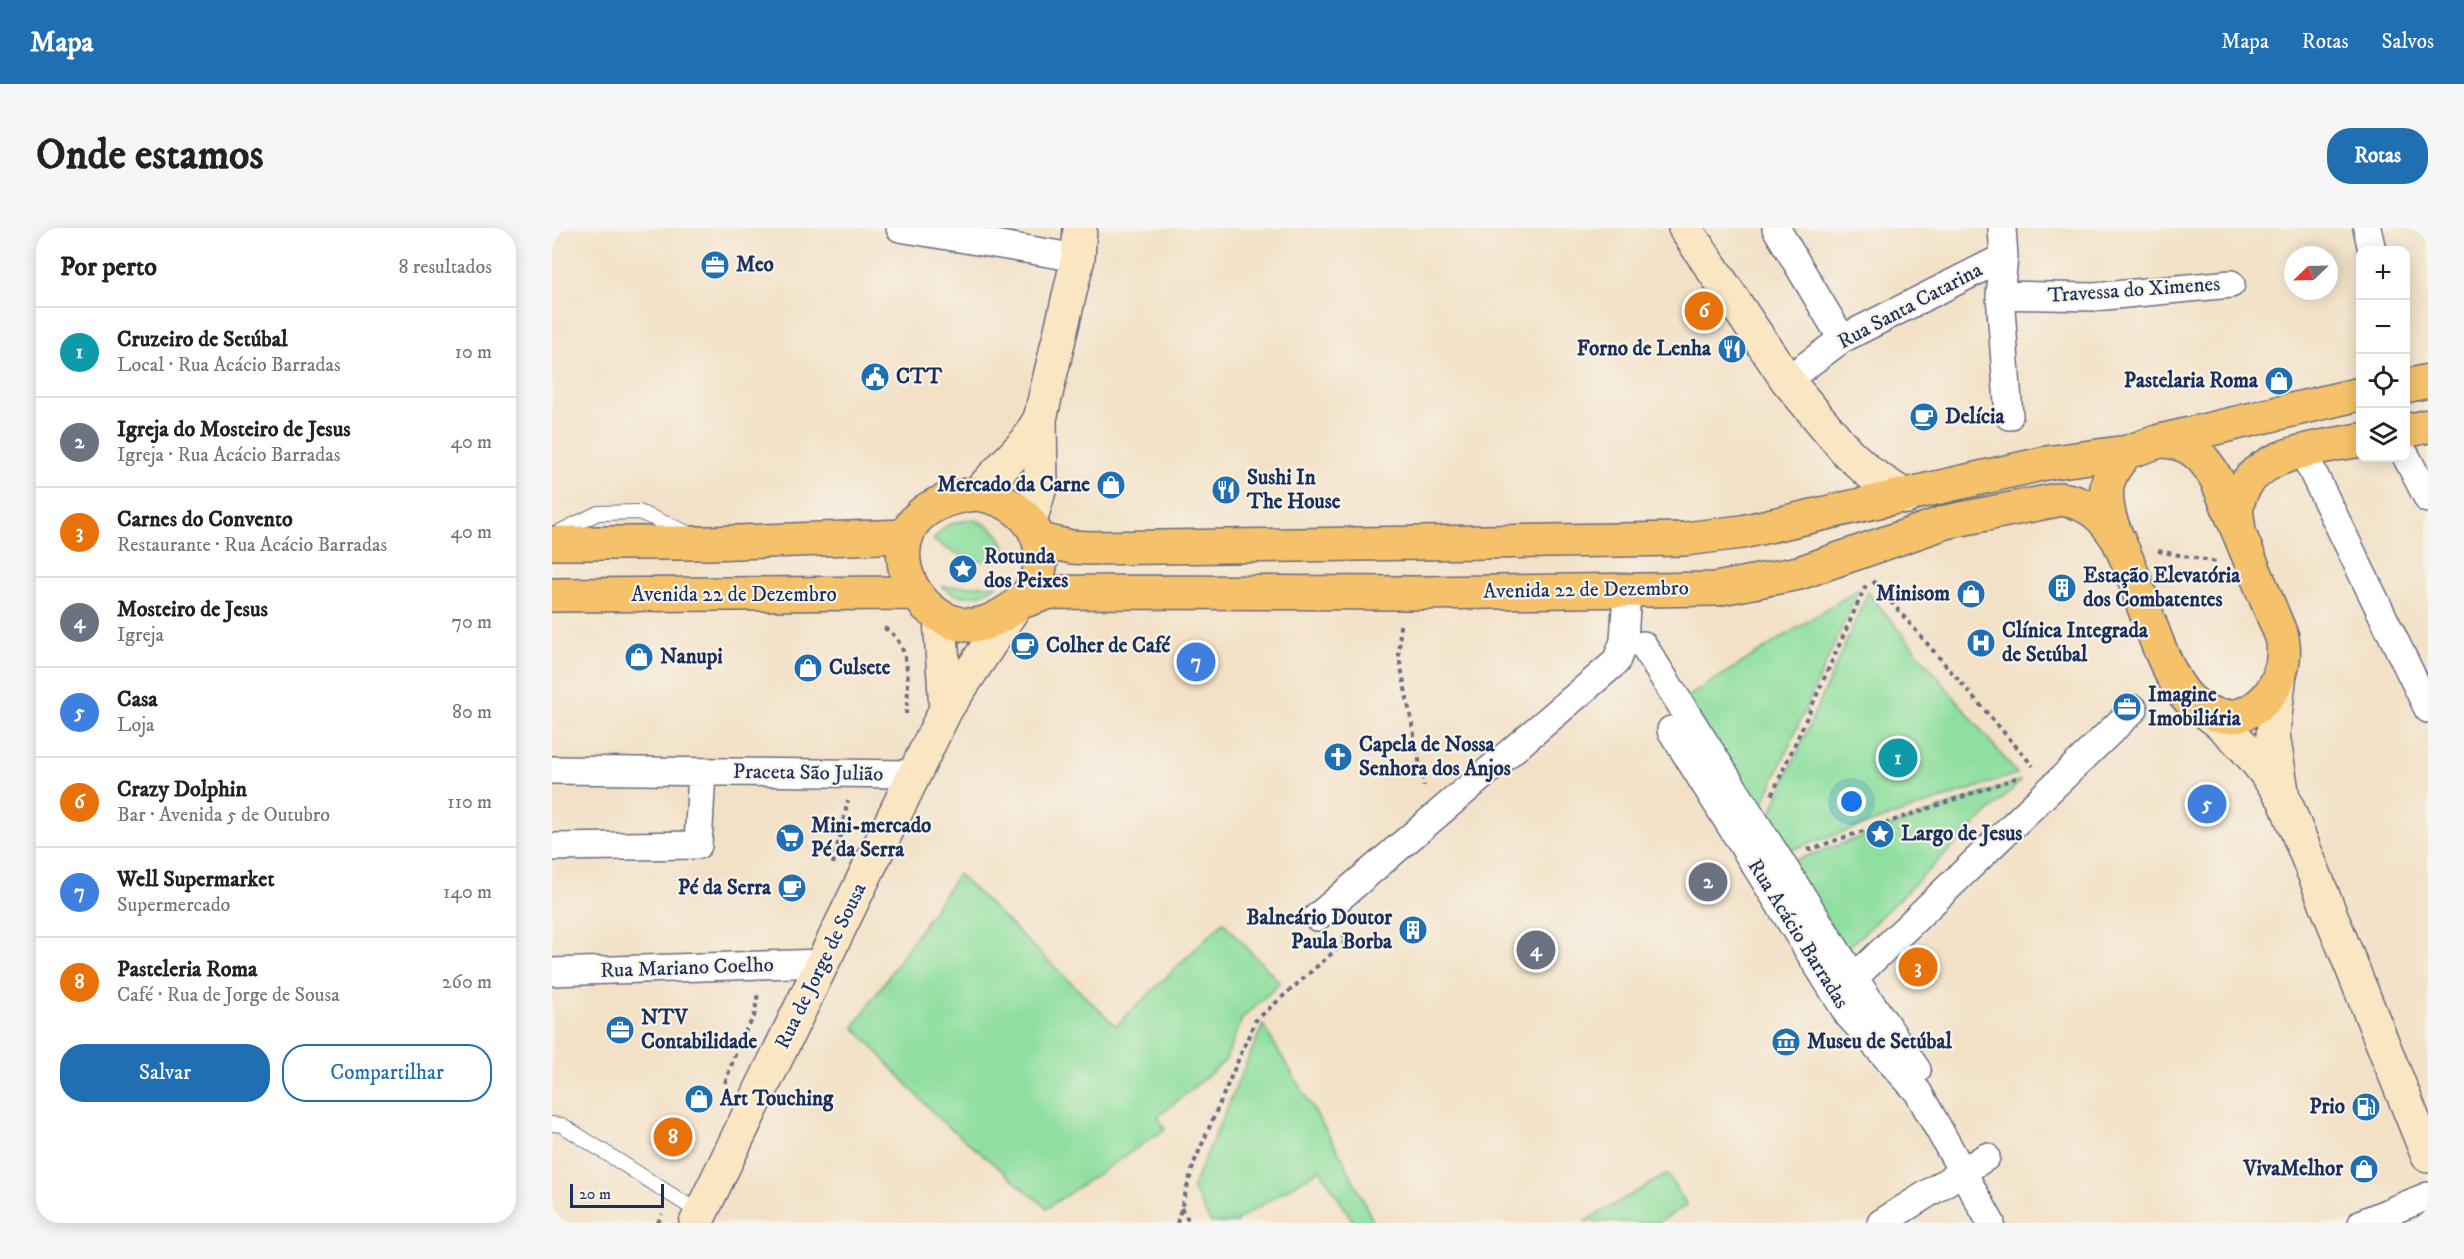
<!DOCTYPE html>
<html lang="pt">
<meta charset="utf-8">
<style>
body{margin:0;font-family:"IM FELL DW Pica",serif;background:#f6f6f6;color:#222}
.controls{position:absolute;right:18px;top:18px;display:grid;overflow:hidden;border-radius:12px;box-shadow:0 3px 15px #0003}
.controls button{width:54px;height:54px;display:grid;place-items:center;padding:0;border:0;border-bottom:2px solid #e0e0e0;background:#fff;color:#222;font:30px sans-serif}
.compass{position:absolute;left:1732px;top:18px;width:54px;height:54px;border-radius:50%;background:#fff;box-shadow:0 3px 15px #0003;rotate:247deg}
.scale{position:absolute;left:18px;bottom:15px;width:94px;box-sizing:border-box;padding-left:6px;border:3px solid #1b2f5e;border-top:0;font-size:16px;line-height:21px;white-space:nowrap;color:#1b2f5e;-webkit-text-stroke:4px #f7f3e8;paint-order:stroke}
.you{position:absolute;left:1300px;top:574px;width:21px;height:21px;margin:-15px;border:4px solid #fff;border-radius:50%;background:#1a73e8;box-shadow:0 0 0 9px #1a73e833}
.badge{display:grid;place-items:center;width:39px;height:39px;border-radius:50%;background:#1f6fb2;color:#fff;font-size:20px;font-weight:700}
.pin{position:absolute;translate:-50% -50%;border:3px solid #fff;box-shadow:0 2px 6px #0006}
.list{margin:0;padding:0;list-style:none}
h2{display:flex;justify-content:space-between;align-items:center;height:78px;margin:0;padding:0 24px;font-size:26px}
h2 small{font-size:20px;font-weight:400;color:#767676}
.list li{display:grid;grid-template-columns:39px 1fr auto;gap:18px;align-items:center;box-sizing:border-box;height:90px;padding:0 24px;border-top:2px solid #e0e0e0}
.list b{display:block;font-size:22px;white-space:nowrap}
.list p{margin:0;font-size:20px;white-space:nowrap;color:#767676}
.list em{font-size:20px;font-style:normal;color:#767676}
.actions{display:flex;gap:12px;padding:18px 24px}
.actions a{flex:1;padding:14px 0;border:2px solid #1f6fb2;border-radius:24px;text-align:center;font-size:21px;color:#1f6fb2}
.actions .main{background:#1f6fb2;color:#fff}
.icon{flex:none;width:33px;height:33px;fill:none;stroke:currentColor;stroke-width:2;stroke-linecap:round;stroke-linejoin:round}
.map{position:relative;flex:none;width:1876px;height:995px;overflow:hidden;border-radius:24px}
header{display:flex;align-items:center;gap:36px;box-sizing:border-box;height:84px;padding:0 30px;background:#1f6fb2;color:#fff}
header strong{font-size:28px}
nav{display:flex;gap:33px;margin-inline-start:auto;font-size:21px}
.intro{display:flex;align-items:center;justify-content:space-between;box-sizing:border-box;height:144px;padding:0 36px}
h1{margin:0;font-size:42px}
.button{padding:15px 27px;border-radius:24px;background:#1f6fb2;color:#fff;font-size:21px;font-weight:700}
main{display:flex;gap:36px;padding:0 36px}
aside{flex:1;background:#fff;border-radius:24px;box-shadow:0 3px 15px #0003}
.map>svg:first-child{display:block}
</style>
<header>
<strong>Mapa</strong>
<nav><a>Mapa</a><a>Rotas</a><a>Salvos</a></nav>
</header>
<div class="intro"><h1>Onde estamos</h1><a class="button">Rotas</a></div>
<main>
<aside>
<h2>Por perto<small>8 resultados</small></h2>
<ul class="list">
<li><span class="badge" style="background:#0f9aa8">1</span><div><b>Cruzeiro de Setúbal</b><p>Local · Rua Acácio Barradas</p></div><em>10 m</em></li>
<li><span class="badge" style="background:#6b7280">2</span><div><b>Igreja do Mosteiro de Jesus</b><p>Igreja · Rua Acácio Barradas</p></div><em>40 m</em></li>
<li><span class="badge" style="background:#e8710a">3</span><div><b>Carnes do Convento</b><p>Restaurante · Rua Acácio Barradas</p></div><em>40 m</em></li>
<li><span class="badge" style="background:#6b7280">4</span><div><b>Mosteiro de Jesus</b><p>Igreja</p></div><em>70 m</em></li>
<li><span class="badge" style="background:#3f7fe0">5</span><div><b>Casa</b><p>Loja</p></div><em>80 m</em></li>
<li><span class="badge" style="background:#e8710a">6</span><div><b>Crazy Dolphin</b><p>Bar · Avenida 5 de Outubro</p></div><em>110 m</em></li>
<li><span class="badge" style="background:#3f7fe0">7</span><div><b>Well Supermarket</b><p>Supermercado</p></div><em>140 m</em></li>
<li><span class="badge" style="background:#e8710a">8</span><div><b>Pasteleria Roma</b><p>Café · Rua de Jorge de Sousa</p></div><em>260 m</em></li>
</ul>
<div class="actions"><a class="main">Salvar</a><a>Compartilhar</a></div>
</aside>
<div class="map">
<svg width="1876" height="995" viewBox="0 0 1876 995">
<rect width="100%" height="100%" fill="#f7f3e8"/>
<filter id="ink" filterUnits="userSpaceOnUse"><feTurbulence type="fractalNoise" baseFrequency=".0167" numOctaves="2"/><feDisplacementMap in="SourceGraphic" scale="12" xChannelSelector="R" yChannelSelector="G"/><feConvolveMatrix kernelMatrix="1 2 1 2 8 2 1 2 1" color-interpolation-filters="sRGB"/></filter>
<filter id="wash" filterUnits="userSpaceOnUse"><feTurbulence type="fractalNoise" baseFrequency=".008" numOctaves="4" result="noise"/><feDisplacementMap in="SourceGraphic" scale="24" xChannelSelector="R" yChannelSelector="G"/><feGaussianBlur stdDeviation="1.35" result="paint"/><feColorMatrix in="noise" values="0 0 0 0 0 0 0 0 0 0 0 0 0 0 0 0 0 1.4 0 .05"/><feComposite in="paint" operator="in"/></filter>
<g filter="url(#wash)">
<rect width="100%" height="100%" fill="#f3e1c7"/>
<path fill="#8fdf9f" stroke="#55877e" stroke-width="1.5" d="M419,291C439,296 453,308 455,329C433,340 400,326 381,312L395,297Z
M445,357C428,371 407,372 390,359Z
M1307,361L1207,585L1134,470Z
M1316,364L1465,546L1232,624L1214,596Z
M1470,552L1294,722L1238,634Z
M406,646L564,798L671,694L728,755L690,791L673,833L606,889L613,901L495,980L386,890L302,799Z
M711,797L791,931L822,995H802L768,941L684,993L685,995H659L640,960Z
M1115,946L1135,977L1105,995L1033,993Z"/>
</g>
<g filter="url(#ink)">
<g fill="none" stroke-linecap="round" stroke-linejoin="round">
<g stroke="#676d83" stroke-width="16">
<path id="lane" d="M3,306L46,285L87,284L136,305
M0,896L10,897L148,985"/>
</g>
<g stroke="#676d83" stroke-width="30">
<path id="street" d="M348,0L526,30
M1224,0L1290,111
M1450,0L1452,29L1448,67L1457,188
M1815,0L1820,22
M1448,67L1542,69L1679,56
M1235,152L1290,111L1452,29
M1751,224L1876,481
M1854,228L1876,271
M1091,417L1302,750L1365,842
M1119,502L1297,788L1366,864L1439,995
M0,542L362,546
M0,619L146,617L150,544
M765,689L1064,434L1072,413L1075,362
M0,744L271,735
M1302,750L1582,481
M1329,995L1434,929
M1810,995L1876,968"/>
</g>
<g stroke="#676d83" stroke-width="36">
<path id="secondary" d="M1133,0L1235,152L1296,225L1318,245L1354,269
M425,266L475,213L488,191
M478,294L489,256L488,191L526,30L528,0
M388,390L394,481
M1728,444L1721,506L1730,563
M1651,482C1684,505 1710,538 1732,571L1876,928
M144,995L394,481L461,381"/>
</g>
<g stroke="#676d83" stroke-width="36">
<path id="primary" d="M1854,158L1876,153
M1854,203L1876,198
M1575,224C1566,234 1557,245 1555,259C1554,267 1555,278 1557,286C1561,304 1571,321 1577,337C1590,371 1613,451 1639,473C1688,515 1741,463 1730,409L1665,252C1652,228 1637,213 1608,213
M425,266C496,276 513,352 450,387C440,393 428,398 416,397C373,394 339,344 356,304C367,278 400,268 425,266Z
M1687,302C1686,293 1683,283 1686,274C1698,224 1768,220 1808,212
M488,312L520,319L538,320L1133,311L1190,304L1494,235L1575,224L1608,213L1808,166
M0,315H157L355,308
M0,367L363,365
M472,373L498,364L868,365L1164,361L1247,345L1394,294L1510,271C1540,276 1551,289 1567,313"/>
</g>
<path stroke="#676d83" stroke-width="4" stroke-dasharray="4.5 4.5" stroke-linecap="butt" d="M1606,323L1664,334
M1321,353L1481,538
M848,397L847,429L872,558
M332,400C360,414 357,459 354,486
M1220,567L1314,357
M1256,622L1467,549
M281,636L296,573
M173,855L189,810L202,789L206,765
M629,980L638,995
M106,995L110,986
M625,995L642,935L703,793L795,712L789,705"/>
<use href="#lane" stroke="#fff" stroke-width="14"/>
<use href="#street" stroke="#fff" stroke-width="27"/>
<use href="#secondary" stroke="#fbe6c4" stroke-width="33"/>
<use href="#primary" stroke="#f5c16b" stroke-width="33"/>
</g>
</g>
<defs>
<g id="office-disc" transform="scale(1.5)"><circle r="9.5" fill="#1f6fb2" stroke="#f7f3e8"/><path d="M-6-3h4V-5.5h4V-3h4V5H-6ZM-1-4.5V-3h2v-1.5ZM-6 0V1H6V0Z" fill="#fff"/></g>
<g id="restaurant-disc" transform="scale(1.5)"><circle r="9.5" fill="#1f6fb2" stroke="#f7f3e8"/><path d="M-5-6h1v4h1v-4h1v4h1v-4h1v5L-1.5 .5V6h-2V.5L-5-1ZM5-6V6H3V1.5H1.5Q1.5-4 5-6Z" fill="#fff"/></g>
<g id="civic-disc" transform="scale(1.5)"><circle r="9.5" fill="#1f6fb2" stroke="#f7f3e8"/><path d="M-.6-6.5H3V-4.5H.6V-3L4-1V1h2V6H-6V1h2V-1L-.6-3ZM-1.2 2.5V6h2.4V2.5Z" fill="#fff"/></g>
<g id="shop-disc" transform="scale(1.5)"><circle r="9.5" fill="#1f6fb2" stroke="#f7f3e8"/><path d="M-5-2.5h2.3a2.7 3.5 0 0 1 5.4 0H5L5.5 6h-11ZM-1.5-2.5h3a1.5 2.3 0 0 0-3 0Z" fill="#fff"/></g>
<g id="cafe-disc" transform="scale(1.5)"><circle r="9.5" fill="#1f6fb2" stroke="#f7f3e8"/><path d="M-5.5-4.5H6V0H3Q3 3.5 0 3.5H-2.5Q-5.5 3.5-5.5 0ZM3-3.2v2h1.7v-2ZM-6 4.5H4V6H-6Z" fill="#fff"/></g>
<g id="sight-disc" transform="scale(1.5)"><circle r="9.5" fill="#1f6fb2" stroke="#f7f3e8"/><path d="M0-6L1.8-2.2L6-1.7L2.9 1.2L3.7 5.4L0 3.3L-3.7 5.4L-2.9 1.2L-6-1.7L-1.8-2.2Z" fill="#fff"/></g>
<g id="building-disc" transform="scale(1.5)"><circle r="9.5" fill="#1f6fb2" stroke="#f7f3e8"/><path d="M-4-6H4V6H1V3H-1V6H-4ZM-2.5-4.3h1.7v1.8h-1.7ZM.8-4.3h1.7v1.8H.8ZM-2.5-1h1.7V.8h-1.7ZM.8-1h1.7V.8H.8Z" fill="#fff"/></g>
<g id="hospital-disc" transform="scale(1.5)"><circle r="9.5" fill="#1f6fb2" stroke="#f7f3e8"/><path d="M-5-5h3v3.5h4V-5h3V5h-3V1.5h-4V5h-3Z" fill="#fff"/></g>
<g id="church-disc" transform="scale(1.5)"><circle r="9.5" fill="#1f6fb2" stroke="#f7f3e8"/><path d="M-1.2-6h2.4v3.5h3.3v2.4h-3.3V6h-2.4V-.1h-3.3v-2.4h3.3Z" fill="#fff"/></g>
<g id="supermarket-disc" transform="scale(1.5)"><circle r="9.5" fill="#1f6fb2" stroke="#f7f3e8"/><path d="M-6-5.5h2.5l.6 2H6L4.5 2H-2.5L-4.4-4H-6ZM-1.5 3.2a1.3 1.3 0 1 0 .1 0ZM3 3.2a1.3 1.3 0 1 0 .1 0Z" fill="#fff"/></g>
<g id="museum-disc" transform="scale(1.5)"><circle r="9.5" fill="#1f6fb2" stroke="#f7f3e8"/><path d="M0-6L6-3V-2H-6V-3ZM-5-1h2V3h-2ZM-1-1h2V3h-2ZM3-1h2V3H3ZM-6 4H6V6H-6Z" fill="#fff"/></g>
<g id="fuel-disc" transform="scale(1.5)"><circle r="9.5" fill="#1f6fb2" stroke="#f7f3e8"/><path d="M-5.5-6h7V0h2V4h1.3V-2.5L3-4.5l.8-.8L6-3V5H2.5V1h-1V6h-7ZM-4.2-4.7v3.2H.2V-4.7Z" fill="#fff"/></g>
</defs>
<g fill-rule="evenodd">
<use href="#office-disc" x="163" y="37"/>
<use href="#restaurant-disc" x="1180" y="121"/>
<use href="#civic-disc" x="323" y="149"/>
<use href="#shop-disc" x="1727" y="153"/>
<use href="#cafe-disc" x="1372" y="189"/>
<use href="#shop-disc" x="559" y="257"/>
<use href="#restaurant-disc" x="674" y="262"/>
<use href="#sight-disc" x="411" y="341"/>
<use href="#building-disc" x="1510" y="360"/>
<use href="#shop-disc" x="1419" y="366"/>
<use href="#hospital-disc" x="1429" y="415"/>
<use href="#cafe-disc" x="473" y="418"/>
<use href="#shop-disc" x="87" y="429"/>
<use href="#shop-disc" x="256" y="440"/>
<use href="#office-disc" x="1575" y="479"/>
<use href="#church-disc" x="786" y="529"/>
<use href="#sight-disc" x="1328" y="606"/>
<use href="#supermarket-disc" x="238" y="610"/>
<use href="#cafe-disc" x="240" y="660"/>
<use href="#building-disc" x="861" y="702"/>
<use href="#office-disc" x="68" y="802"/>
<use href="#museum-disc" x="1234" y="814"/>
<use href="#shop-disc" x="147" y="871"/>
<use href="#fuel-disc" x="1814" y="879"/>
<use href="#shop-disc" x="1812" y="941"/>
</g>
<g text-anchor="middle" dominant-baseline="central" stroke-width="4.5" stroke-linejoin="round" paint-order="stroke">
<g font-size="21" font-weight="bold" fill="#1b2f5e" stroke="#f7f3e8" text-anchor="start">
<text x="184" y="37">Meo</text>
<text x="1159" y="121" text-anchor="end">Forno de Lenha</text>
<text x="344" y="149">CTT</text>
<text x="1706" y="153" text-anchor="end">Pastelaria Roma</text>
<text x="1393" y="189">Delícia</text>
<text x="695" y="250">Sushi In<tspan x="695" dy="24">The House</tspan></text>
<text x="538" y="257" text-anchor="end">Mercado da Carne</text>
<text x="432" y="329">Rotunda<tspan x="432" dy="24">dos Peixes</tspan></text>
<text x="1531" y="348">Estação Elevatória<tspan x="1531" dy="24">dos Combatentes</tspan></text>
<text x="1398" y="366" text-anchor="end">Minisom</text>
<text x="1450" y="403">Clínica Integrada<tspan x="1450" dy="24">de Setúbal</tspan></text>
<text x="494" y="418">Colher de Café</text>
<text x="108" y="429">Nanupi</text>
<text x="277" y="440">Culsete</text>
<text x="1596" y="467">Imagine<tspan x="1596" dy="24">Imobiliária</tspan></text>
<text x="807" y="517">Capela de Nossa<tspan x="807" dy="24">Senhora dos Anjos</tspan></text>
<text x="259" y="598">Mini-mercado<tspan x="259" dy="24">Pé da Serra</tspan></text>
<text x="1349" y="606">Largo de Jesus</text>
<text x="219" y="660" text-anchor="end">Pé da Serra</text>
<text x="840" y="690" text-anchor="end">Balneário Doutor<tspan x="840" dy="24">Paula Borba</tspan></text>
<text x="89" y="790">NTV<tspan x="89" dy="24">Contabilidade</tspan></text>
<text x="1255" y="814">Museu de Setúbal</text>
<text x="168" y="871">Art Touching</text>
<text x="1793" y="879" text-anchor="end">Prio</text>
<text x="1791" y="941" text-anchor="end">VivaMelhor</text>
</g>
<g font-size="21" fill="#1b2f5e" stroke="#f7f3e8">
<text transform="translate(1582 62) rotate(-4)">Travessa do Ximenes</text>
<text transform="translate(1358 78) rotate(-28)">Rua Santa Catarina</text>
<text transform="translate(1034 362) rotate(-1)">Avenida 22 de Dezembro</text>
<text x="182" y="367">Avenida 22 de Dezembro</text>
<text transform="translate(256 545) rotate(1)">Praceta São Julião</text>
<text transform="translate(1246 706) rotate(58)">Rua Acácio Barradas</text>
<text transform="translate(269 738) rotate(-64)">Rua de Jorge de Sousa</text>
<text transform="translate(135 740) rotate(-2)">Rua Mariano Coelho</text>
</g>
</g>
</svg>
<div class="controls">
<button>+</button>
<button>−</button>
<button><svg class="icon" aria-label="locate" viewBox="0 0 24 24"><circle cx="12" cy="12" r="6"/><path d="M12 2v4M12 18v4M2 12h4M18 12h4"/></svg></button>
<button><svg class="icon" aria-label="layers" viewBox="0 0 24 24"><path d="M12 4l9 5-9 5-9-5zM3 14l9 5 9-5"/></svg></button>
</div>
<svg class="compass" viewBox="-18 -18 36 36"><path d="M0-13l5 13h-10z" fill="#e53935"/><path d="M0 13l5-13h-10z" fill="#767676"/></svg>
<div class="scale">20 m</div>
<div class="you"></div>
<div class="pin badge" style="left:1346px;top:530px;background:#0f9aa8">1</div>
<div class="pin badge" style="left:1156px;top:654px;background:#6b7280">2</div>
<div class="pin badge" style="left:1366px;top:739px;background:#e8710a">3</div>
<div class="pin badge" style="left:984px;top:722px;background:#6b7280">4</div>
<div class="pin badge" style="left:1655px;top:576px;background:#3f7fe0">5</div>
<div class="pin badge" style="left:1152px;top:83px;background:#e8710a">6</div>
<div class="pin badge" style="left:644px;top:434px;background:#3f7fe0">7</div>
<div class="pin badge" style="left:121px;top:909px;background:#e8710a">8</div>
</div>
</main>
